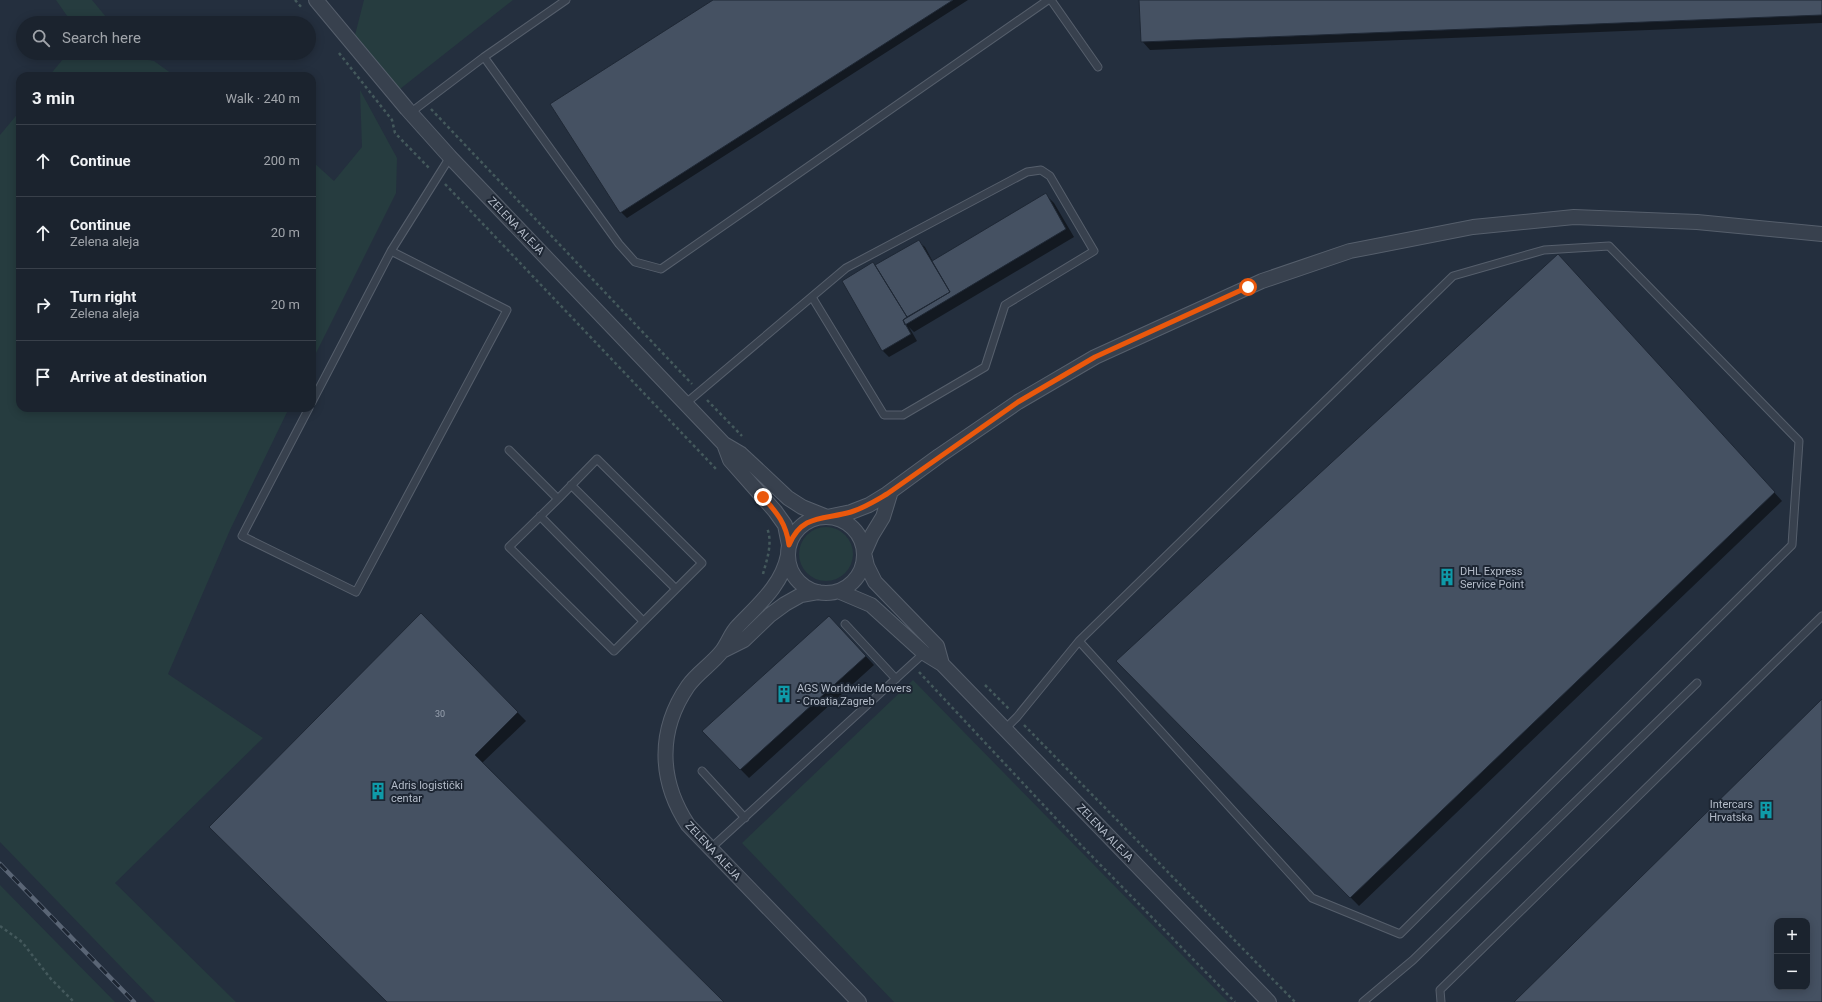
<!DOCTYPE html>
<meta charset="utf-8">
<style>
body{margin:0;font-family:Roboto,sans-serif;background:#242b36;color:#f1f3f6}
.controls{position:absolute;right:12px;bottom:12px;display:grid;overflow:hidden;border-radius:8px;box-shadow:0 2px 10px #0003}
.controls button{width:36px;height:36px;display:grid;place-items:center;padding:0;border:0;border-bottom:1px solid #39404a;background:#1b232e;color:#f1f3f6;font:20px sans-serif}
.stop{position:absolute;width:12px;height:12px;margin:-9px;border:3px solid #ea580c;border-radius:50%;background:#fff}
.stop.end{background:#ea580c;border-color:#fff;box-shadow:0 1px 4px #0008}
.list{margin:0;padding:0;list-style:none}
h2{display:flex;justify-content:space-between;align-items:center;height:52px;margin:0;padding:0 16px;font-size:17px}
h2 small{font-size:13px;font-weight:400;color:#a0a4aa}
.list li{display:grid;grid-template-columns:26px 1fr auto;gap:12px;align-items:center;box-sizing:border-box;height:72px;padding:0 16px;border-top:1px solid #39404a}
.list b{display:block;font-size:15px;white-space:nowrap}
.list p{margin:0;font-size:13px;white-space:nowrap;color:#a0a4aa}
.list em{font-size:13px;font-style:normal;color:#a0a4aa}
.icon{flex:none;width:22px;height:22px;fill:none;stroke:currentColor;stroke-width:2;stroke-linecap:round;stroke-linejoin:round}
.map{position:relative;flex:none;width:1822px;height:1002px;overflow:hidden}
.search{position:absolute;background:#1b232e;box-shadow:0 2px 10px #0003;left:16px;top:16px;width:300px;height:44px;display:flex;align-items:center;gap:10px;box-sizing:border-box;padding:0 14px;border-radius:22px;color:#a0a4aa;font-size:15px}
.panel{position:absolute;background:#1b232e;box-shadow:0 2px 10px #0003;left:16px;top:72px;width:300px;height:340px;border-radius:12px}
.map>svg:first-child{display:block}
</style>
<div class="map">
<svg width="1822" height="1002" viewBox="0 0 1822 1002">
<rect width="100%" height="100%" fill="#242f3e"/>
<path fill="#263c3f" d="M56,0H92L111,23H72Z
M364,0H513L400,89L355,35Z
M68,53H137L143,59L154,61L175,76H49Z
M360,90L397,158L396,193L312,361V161L334,181L362,147Z
M20,111V408H289L230,530L168,674L263,738L115,883L236,1002H155L0,842V135Z
M799 554a27 27 0 1 1 54 0a27 27 0 1 1-54 0Z
M913,680L1228,1002H894L742,843Z
M0,885L115,1002H0Z"/>
<path fill="#0007" d="M715,0H968L627,218L621,212Z
M1140,0H1822V23L1150,50L1142,41Z
M1046,195L1054,203L1074,237L914,332L909,327L917,341L889,357L883,351L843,281L873,263L876,266L918,241L925,247L933,262Z
M1566,264L1782,501L1359,906L1118,661Z
M421,614L526,721L482,763L722,1002H388Z
M837,625L874,665L749,778L703,731Z"/>
<path fill="#455162" stroke="#1f2835" fill-rule="evenodd" d="M713,0H953L620,213L550,104Z
M1139,0H1822V15L1141,42Z
M1046,193L1066,229L905,325L903,320L950,292L932,261Z
M919,240L950,292L907,317L875,265Z
M1558,254L1775,492L1350,898L1116,661Z
M873,262L907,317L903,320L911,334L882,351L842,281Z
M421,613L518,712L475,755L724,1002H387L209,827Z
M829,616L866,656L740,770L702,731Z
M1822,699V1002H1514ZM1777,921H1807V987H1777Z"/>
<g fill="none" stroke-linecap="round" stroke-linejoin="round">
<g stroke="#565f6c" stroke-width="9">
<path id="service" d="M1051,0L1098,67
M484,57L619,244L635,262L661,269L1048,0
M410,113L484,57L566,0
M312,402L391,251L450,157
M685,404L846,268L1027,172L1041,170L1050,176L1094,251L1005,305L985,367L903,415H884L812,297
M309,408L242,536L356,592L507,310L391,251
M509,450L558,499L597,459L702,563L614,651L509,547L558,499
M571,485L676,589
M540,516L643,621
M845,624L896,679
M1005,729L1017,717L1079,641L1453,276L1544,250L1609,246L1799,441L1792,545L1400,934L1312,898L1079,641
M702,771L745,818
M710,849L924,653
M1363,1002L1413,960L1697,683
M1441,1002L1440,990L1822,616"/>
</g>
<g stroke="#565f6c" stroke-width="16">
<path id="minor" d="M316,0L407,109L450,157L724,444L741,454L788,498L802,507L827,517L851,512L869,505L887,494L939,456L1018,402L1095,357L1262,281L1350,251L1473,227L1574,217L1697,222L1822,234
M724,444L730,460L775,511L785,525L789,545
M891,491L883,517L872,535L864,553L867,566L875,582L937,646L942,664
M788 555a38 38 0 1 1 76 0a38 38 0 1 1-76 0Z
M788,555C782,585 759,604 738,626C731,633 728,643 722,651C712,664 697,673 688,686C657,731 659,781 688,825L859,1002
M838,591L871,605L924,653L942,664L1269,1002
M722,651L744,640L770,615L785,604L801,595L818,592"/>
</g>
<path stroke="#44595c" stroke-width="2.5" stroke-dasharray="3 3" stroke-linecap="butt" d="M295,0L303,9
M339,53L392,120L395,133L430,169
M431,109L692,384
M445,184L717,470
M707,400L742,436
M763,574C767,559 773,543 767,528
M919,672L1078,842L1235,1002
M985,685L1010,710
M1024,725L1295,1002
M0,926L22,942L51,979L74,1002"/>
<use href="#service" stroke="#38414e" stroke-width="7"/>
<use href="#minor" stroke="#38414e" stroke-width="14"/>
<g stroke="#5a6575" stroke-width="4.5">
<path id="rail" d="M0,864L134,1002"/>
</g>
<use href="#rail" stroke="#1d2633" stroke-width="3" stroke-dasharray="9" stroke-linecap="butt"/>
</g>
<g fill="none" stroke-linecap="round" stroke-linejoin="round">
<path stroke="#ea580c" stroke-width="5" d="M763,497C777,513 786,523 789,545C802,514 823,520 851,512C864,508 875,501 887,494L1018,402L1095,357L1248,287"/>
</g>
<defs>
<g id="building-bare" transform="scale(1.38)"><path d="M-4-6H4V6H1V3H-1V6H-4ZM-2.5-4.3h1.7v1.8h-1.7ZM.8-4.3h1.7v1.8H.8ZM-2.5-1h1.7V.8h-1.7ZM.8-1h1.7V.8H.8Z" fill="#0f9aa8" stroke="#1d2633" stroke-width="2.5" paint-order="stroke"/></g>
</defs>
<g fill-rule="evenodd">
<use href="#building-bare" x="1447" y="577"/>
<use href="#building-bare" x="784" y="694"/>
<use href="#building-bare" x="378" y="791"/>
<use href="#building-bare" x="1766" y="810"/>
</g>
<g text-anchor="middle" dominant-baseline="central" stroke-width="4" stroke-linejoin="round" paint-order="stroke">
<g font-size="9" fill="#98a1af">
<text x="440" y="714">30</text>
</g>
<g font-size="11" fill="#b4bcc9" stroke="#1d2633">
<text transform="translate(516 226) rotate(46)">ZELENA ALEJA</text>
<text transform="translate(1105 833) rotate(46)">ZELENA ALEJA</text>
<text transform="translate(713 851) rotate(47)">ZELENA ALEJA</text>
</g>
<g font-size="11" fill="#b4bcc9" stroke="#1d2633" text-anchor="start">
<text x="1460" y="571">DHL Express<tspan x="1460" dy="13">Service Point</tspan></text>
<text x="797" y="688">AGS Worldwide Movers<tspan x="797" dy="13">- Croatia,Zagreb</tspan></text>
<text x="391" y="785">Adris logistički<tspan x="391" dy="13">centar</tspan></text>
<text x="1753" y="804" text-anchor="end">Intercars<tspan x="1753" dy="13">Hrvatska</tspan></text>
</g>
</g>
</svg>
<div class="controls">
<button>+</button>
<button>−</button>
</div>
<div class="stop" style="left:1248px;top:287px"></div>
<div class="stop end" style="left:763px;top:497px"></div>
<div class="search"><svg class="icon" aria-label="search" viewBox="0 0 24 24"><circle cx="10" cy="10" r="6"/><path d="M15 15l6 6"/></svg>Search here</div>
<section class="panel">
<h2>3 min<small>Walk · 240 m</small></h2>
<ul class="list">
<li><svg class="icon" aria-label="ahead" viewBox="0 0 24 24"><path d="M12 20V5M6 11l6-6 6 6"/></svg><div><b>Continue</b></div><em>200 m</em></li>
<li><svg class="icon" aria-label="ahead" viewBox="0 0 24 24"><path d="M12 20V5M6 11l6-6 6 6"/></svg><div><b>Continue</b><p>Zelena aleja</p></div><em>20 m</em></li>
<li><svg class="icon" aria-label="right" viewBox="0 0 24 24"><path d="M7 20v-9h11M14 6l5 5-5 5"/></svg><div><b>Turn right</b><p>Zelena aleja</p></div><em>20 m</em></li>
<li><svg class="icon" aria-label="arrive" viewBox="0 0 24 24"><path d="M6 21V4h12l-3 4 3 4H6"/></svg><div><b>Arrive at destination</b></div></li>
</ul>
</section>
</div>
